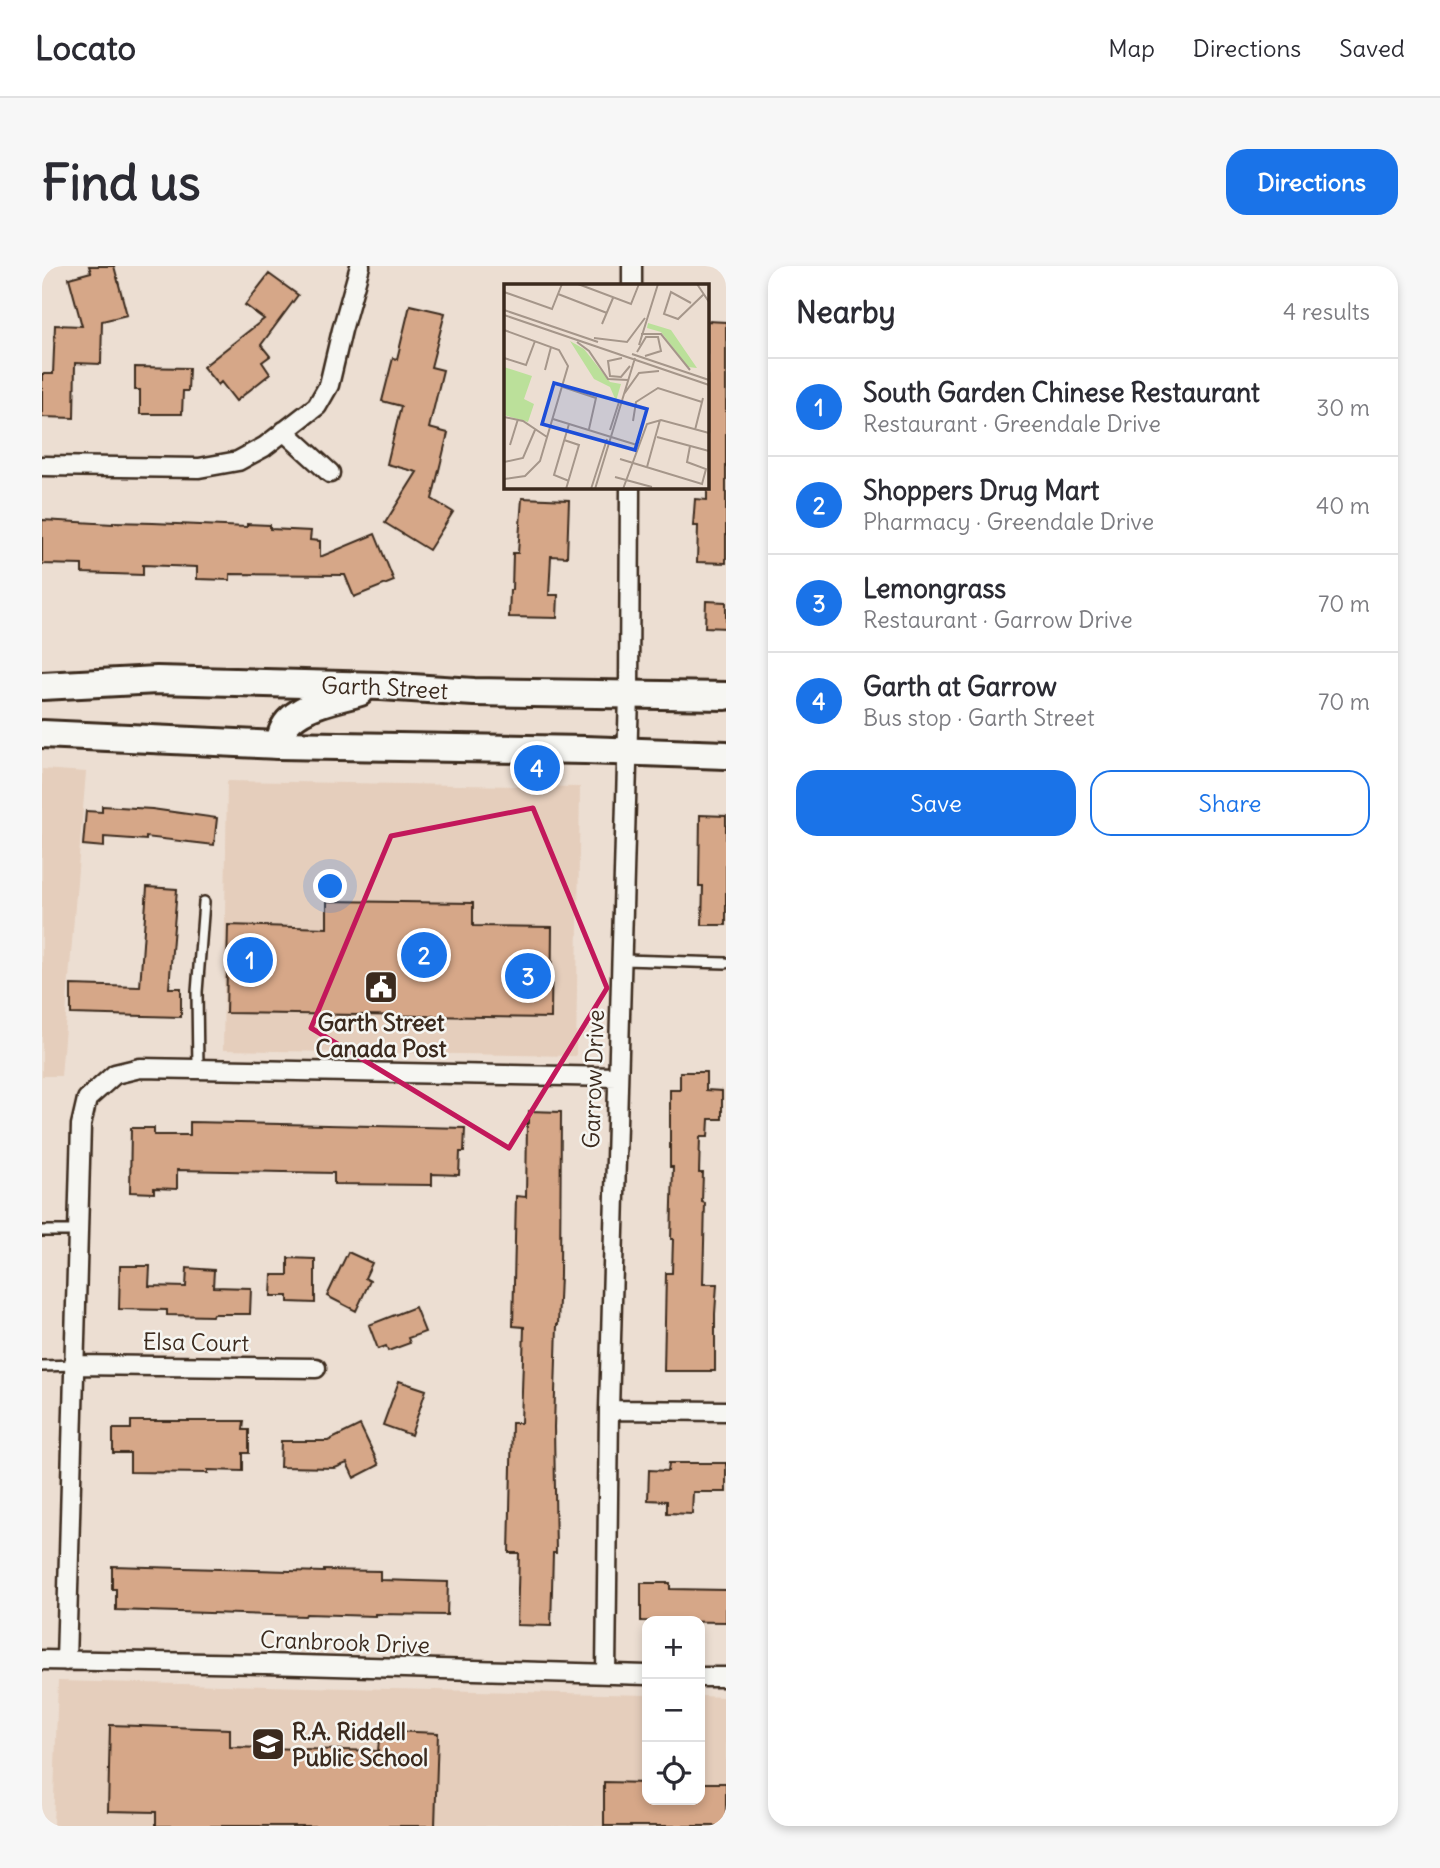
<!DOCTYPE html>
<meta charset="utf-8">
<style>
body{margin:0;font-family:Delius,sans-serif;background:#f7f7f7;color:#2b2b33}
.controls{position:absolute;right:21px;bottom:21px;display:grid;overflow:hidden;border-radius:14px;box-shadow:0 4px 10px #0003}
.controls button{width:63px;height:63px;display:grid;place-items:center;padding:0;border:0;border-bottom:2px solid #e1e1e2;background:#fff;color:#2b2b33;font:35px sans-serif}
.you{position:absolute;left:289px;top:621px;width:24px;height:24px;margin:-18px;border:5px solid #fff;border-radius:50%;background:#1a73e8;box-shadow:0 0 0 10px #1a73e833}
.badge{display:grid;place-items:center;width:46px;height:46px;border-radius:50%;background:#1a73e8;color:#fff;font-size:23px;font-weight:700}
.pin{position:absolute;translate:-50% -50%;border:4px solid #fff;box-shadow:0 2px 7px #0006}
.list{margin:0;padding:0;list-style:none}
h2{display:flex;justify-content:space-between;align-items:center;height:91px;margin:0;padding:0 28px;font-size:30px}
h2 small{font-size:23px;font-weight:400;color:#7c7c81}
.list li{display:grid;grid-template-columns:46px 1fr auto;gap:21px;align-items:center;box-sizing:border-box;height:98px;padding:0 28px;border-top:2px solid #e1e1e2}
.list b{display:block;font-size:26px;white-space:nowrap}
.list p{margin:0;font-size:23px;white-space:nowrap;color:#7c7c81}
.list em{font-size:23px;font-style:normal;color:#7c7c81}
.actions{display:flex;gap:14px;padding:21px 28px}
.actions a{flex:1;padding:16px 0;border:2px solid #1a73e8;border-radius:21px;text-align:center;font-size:24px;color:#1a73e8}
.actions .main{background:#1a73e8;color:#fff}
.icon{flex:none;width:38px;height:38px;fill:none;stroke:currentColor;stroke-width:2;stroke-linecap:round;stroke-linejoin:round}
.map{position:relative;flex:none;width:684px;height:1560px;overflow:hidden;border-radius:21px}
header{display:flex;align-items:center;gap:42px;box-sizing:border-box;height:98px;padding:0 35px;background:#fff;border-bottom:2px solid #e1e1e2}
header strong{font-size:33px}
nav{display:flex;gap:38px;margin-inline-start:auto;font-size:24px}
.intro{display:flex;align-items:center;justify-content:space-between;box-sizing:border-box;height:168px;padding:0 42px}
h1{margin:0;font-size:49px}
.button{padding:18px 32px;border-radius:21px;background:#1a73e8;color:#fff;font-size:24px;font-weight:700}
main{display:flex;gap:42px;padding:0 42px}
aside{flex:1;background:#fff;border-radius:21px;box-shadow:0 4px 10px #0003}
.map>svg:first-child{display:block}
</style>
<header>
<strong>Locato</strong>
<nav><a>Map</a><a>Directions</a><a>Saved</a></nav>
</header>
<div class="intro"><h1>Find us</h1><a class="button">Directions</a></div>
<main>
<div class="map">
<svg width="684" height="1560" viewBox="0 0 684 1560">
<rect width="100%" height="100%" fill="#ecded2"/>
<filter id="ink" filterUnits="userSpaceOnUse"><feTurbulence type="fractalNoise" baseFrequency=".0143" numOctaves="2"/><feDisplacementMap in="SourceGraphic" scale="14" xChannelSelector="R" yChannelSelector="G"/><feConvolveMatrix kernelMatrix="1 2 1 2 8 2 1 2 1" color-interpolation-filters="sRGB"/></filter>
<g filter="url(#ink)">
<path fill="#e5cebc" d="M0,503L44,506L19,810H0Z
M185,515L538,521L534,790L181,784Z
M16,1415L605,1429V1534H658V1430L684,1431V1560H11Z"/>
<path fill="#d6a788" stroke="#3b2a1e" stroke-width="2" d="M47,0H72L85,49L60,55L59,98L33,97L32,152L0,151V108H11L13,59L40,60L27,12L49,6Z
M227,8L256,29L219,79L228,90L220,96L228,108L194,135L179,116L176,119L161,101L222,53L203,39Z
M368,39L403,47L389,101L401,104L387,162L406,167L390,233L411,246L387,284L343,257L375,206L345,198L359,140L340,135L351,92L355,93Z
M665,55L684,56V297L655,296L656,260H651L653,233L665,234Z
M93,101L147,102L146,125H141L140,148H98V124H93Z
M480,232L527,234L525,291L509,290L507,329H516L515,352L467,351L468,324H470L471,287H476Z
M0,254L71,258V256L111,257L205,261V258L228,259V263L269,265L268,274L278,275V291L333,268L352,315L312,331L303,309L188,308V314L155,313V301L101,299V309L40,307V299L0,298Z
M664,335L684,336V362L663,361Z
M60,540L110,543L175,552L172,579L104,571V574L62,571V581L41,579L44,545L60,546Z
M658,549L684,550V659H660L661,620H657Z
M105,621L135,623L127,722H139V751L29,748V719L98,721Z
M285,635L431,637V660L510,661L509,752L184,747L186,659L285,662Z
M638,806H664V824L680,825V853H667L666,871H658L657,907H661L660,936L663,937L661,1018H675L673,1048V1105H622L624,1007H630L631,973H629L631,901H628V824H638Z
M487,845L519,846L518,1009L516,1059H515L512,1161L514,1287H511L509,1360L475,1359L477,1287H467L470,1157H479L482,1061L471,1060L474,930L484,931L485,857H487Z
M148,856L423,862L422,886H418L417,909L390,908V919L292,918V907L135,904V923L112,922V927L88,926L89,862H112V869H148Z
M306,986L330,997L323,1012L328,1015L314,1045L285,1030Z
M246,992L273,993V1037L246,1036V1030H229L230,1009H246Z
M78,1000H108L107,1020L144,1021L145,1002L172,1004L171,1021L209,1022L208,1048H171L170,1050L125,1049V1044L77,1043Z
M373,1041L383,1066L366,1072L368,1077L346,1085L344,1080L336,1083L327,1059Z
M357,1115L384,1124L369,1169L341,1159Z
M89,1155H202L201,1164H207V1187H201V1205L166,1204V1207L88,1206V1187H71V1163H89Z
M318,1159L337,1199L312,1212L305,1197L293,1202L238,1201L239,1175H286Z
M627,1197H684V1226H651L650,1248L625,1247V1235L606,1234L607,1204L626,1205Z
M70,1300L282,1306V1304L338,1305V1314L406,1316L405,1349L333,1348V1350L264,1348L263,1350L74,1344V1323H70Z
M599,1317H628V1323L684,1324V1356L599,1355Z
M68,1459L188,1463V1481L336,1485L337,1474L349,1475V1465L396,1467L393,1560H114V1546L66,1545Z
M562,1516L605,1517V1534H658V1517H684V1560H562Z"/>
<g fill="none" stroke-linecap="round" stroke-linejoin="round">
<g stroke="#3b2a1e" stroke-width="14">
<path id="lane" d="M581,694L684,697
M156,803L155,726L162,636
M0,965H37
M0,1100L33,1099"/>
</g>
<g stroke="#3b2a1e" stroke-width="23">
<path id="street" d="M590,19V0
M242,165L288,207
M0,200L157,202L196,195L222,181L275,140L287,119L300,64L318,0
M33,1099L274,1102
M567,1144L684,1145
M0,1394L223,1398L605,1409
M24,1395L39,859L45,833L73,808L98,802L575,811
M564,1408L567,1144L587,428L588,220
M658,1411H684"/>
</g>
<g stroke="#3b2a1e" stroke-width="32">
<g id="secondary">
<path id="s1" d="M0,420L115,414L339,420L432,426L684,430"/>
<path d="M0,468L237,479L543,484L684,489"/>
<path d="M237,479C239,469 241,460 249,453C266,437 296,433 318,426"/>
</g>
</g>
<use href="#lane" stroke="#f6f6f2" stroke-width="9"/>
<use href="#street" stroke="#f6f6f2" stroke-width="18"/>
<use href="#secondary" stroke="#f6f6f2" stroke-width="26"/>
</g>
</g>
<path fill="none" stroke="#c2185b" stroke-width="5" stroke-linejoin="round" d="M491,542L565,722L467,882L269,762L349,570Z"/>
<defs>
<g id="civic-square" transform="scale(1.75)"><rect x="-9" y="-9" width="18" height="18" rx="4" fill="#3b2a1e" stroke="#f6f6f2"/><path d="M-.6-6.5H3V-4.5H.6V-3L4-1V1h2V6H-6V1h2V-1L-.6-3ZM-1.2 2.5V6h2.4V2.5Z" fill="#fff"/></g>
<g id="school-square" transform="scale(1.75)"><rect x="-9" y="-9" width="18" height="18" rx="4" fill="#3b2a1e" stroke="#f6f6f2"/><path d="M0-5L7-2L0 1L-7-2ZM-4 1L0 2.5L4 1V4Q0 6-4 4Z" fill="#fff"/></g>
</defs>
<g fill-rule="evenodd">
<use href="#civic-square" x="339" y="721"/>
<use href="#school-square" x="226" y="1478"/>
</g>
<g text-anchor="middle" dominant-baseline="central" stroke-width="5" stroke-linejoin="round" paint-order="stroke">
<g font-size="23" fill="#3b2a1e" stroke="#f6f6f2">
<text stroke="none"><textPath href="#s1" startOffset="343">Garth Street</textPath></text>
<text transform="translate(551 813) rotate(-88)">Garrow Drive</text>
<text transform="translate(154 1076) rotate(1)">Elsa Court</text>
<text transform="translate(303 1376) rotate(2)">Cranbrook Drive</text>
</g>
<g font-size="23" font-weight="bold" fill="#3b2a1e" stroke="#f6f6f2">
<text x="339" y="756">Garth Street<tspan x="339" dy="26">Canada Post</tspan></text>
<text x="250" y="1465" text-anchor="start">R.A. Riddell<tspan x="250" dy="26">Public School</tspan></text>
</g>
</g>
<g transform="translate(462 18)">
<rect width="205" height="205" fill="#ecded2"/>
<path d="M144,39L167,46L193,84L184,83L157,48L143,44ZM66,57L80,65L106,98L117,100L112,117L106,103L90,95ZM0,83L28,92L20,115L30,120L24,138L0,131Z" fill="#bbe09a"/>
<path fill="none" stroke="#a5968a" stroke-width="2" d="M74,0L127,20L135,0M193,0L205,18M0,8L48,25L58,0M54,10L103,29M187,19L167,8L160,30L174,35L200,10M0,26L94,58M0,31L205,101M98,40L109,14M0,46L55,66L64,82L36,177L21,192L0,195M137,50H157L186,86M90,54L123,58L141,34M73,58L85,67L104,95L124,96M135,61L154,0M133,68L142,53H154L157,67L141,72M128,70L205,96M0,74L22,81L31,57M118,74L104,77L106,92L117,93L126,82M41,86L47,63M59,103L92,114L85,145M120,110L135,89L155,87M0,133L19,137L43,153M49,135L133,161M129,137L132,118L154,104L198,118M65,140L50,191L65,197M106,146L115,118M191,146L199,114M153,153L205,167M60,156L75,161L62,205M6,161L14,135M116,175L198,200L202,185L183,178L186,162M0,178L19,174L31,146M143,183L156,136M111,193L148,203M87,205L103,155M91,205L131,74M119,205L143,140L157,136L205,149"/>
<path fill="#1d4ed8" fill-opacity="0.15" stroke="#1d4ed8" stroke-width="3.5" d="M50,99L143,125L131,166L38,140Z"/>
<rect width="205" height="205" fill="none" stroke="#3b2a1e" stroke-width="3.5"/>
</g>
</svg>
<div class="controls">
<button>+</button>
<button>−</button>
<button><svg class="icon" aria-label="locate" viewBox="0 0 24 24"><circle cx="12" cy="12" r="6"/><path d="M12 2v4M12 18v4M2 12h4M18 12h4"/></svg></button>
</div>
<div class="you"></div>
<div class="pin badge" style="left:208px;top:694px">1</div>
<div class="pin badge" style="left:382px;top:689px">2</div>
<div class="pin badge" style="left:486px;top:710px">3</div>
<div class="pin badge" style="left:495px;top:502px">4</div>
</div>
<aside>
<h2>Nearby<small>4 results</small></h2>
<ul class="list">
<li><span class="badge">1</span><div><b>South Garden Chinese Restaurant</b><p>Restaurant · Greendale Drive</p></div><em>30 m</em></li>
<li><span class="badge">2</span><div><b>Shoppers Drug Mart</b><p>Pharmacy · Greendale Drive</p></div><em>40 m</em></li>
<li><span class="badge">3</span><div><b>Lemongrass</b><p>Restaurant · Garrow Drive</p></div><em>70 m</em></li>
<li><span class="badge">4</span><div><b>Garth at Garrow</b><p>Bus stop · Garth Street</p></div><em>70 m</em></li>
</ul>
<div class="actions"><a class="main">Save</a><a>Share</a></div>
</aside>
</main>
